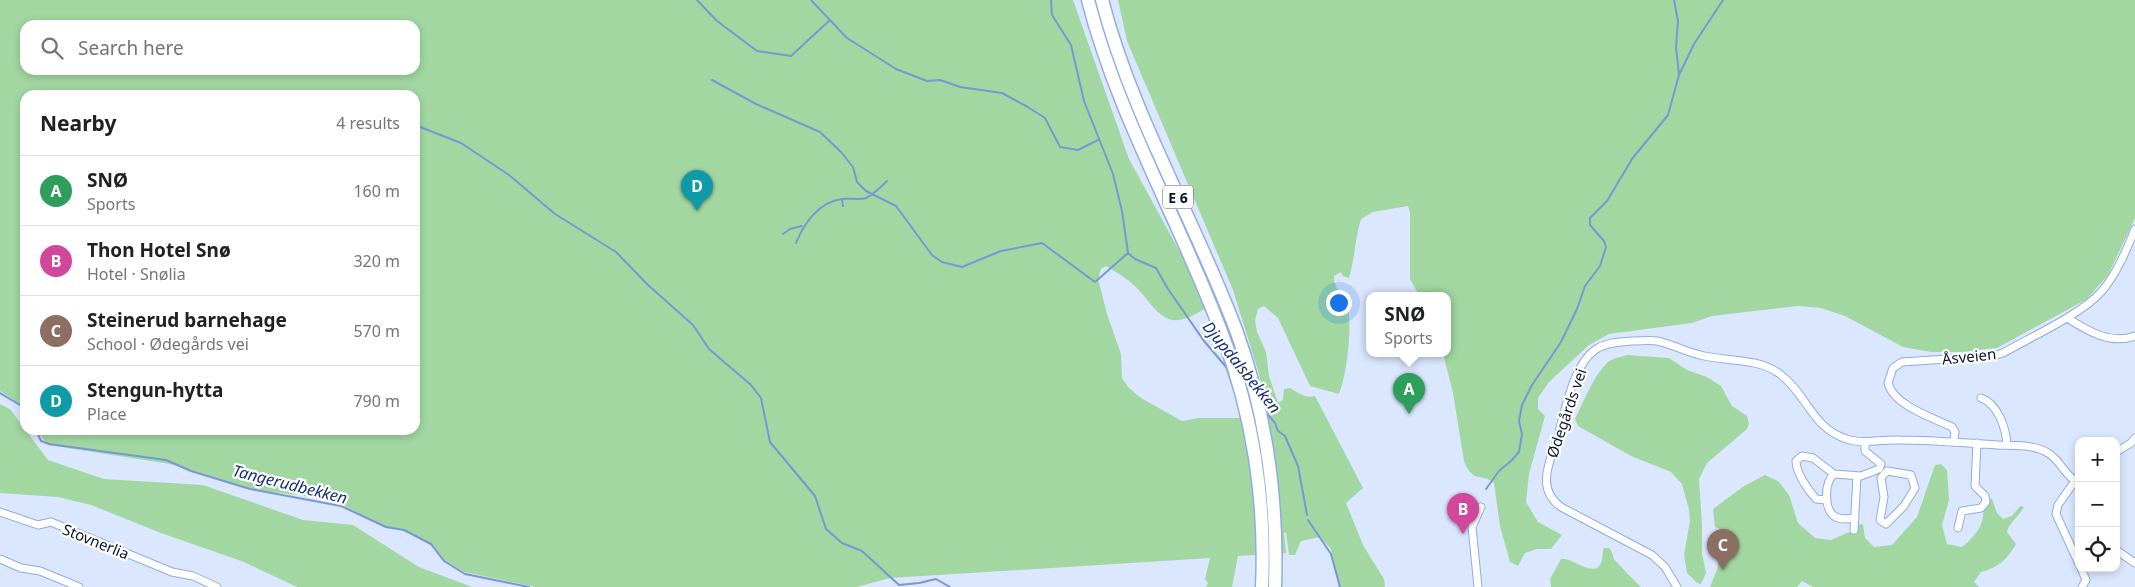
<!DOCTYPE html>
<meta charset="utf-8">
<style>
body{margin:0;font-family:"Noto Sans",sans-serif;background:#f2f2f2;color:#202124}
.controls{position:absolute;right:15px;bottom:15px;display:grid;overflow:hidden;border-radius:10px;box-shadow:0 2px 8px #0003}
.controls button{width:45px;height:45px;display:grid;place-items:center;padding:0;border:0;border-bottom:1px solid #e0e0e0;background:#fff;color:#202124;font:25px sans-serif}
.you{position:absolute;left:1338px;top:302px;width:18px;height:18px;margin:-12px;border:4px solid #fff;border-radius:50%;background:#1a73e8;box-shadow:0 0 0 8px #1a73e833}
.badge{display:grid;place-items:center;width:32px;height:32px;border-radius:50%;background:#725b2b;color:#fff;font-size:16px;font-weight:700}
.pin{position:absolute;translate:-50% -41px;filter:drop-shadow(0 1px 2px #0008)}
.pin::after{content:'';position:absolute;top:26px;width:18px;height:15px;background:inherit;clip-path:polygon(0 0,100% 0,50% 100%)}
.popup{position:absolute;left:1366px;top:292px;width:85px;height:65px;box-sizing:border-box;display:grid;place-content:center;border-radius:10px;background:#fff;filter:drop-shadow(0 1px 4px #0005);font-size:16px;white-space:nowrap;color:#757577}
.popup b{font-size:19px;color:#202124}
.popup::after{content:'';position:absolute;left:50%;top:100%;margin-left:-10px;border:10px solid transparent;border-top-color:#fff}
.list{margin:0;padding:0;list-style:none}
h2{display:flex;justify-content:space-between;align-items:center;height:65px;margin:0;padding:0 20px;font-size:21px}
h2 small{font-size:16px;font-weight:400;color:#757577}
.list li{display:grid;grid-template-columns:32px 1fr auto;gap:15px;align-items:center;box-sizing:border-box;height:70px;padding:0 20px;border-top:1px solid #e0e0e0}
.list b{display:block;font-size:19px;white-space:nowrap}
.list p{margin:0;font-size:16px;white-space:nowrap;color:#757577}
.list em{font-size:16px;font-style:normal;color:#757577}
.icon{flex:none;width:28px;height:28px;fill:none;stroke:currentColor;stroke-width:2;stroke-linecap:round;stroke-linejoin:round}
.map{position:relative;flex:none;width:2135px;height:587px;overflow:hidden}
.search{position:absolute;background:#fff;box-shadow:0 2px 8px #0003;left:20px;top:20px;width:400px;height:55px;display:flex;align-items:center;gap:12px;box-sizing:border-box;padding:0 18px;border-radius:15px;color:#757577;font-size:19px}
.panel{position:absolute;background:#fff;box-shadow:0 2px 8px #0003;left:20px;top:90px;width:400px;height:345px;border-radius:15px}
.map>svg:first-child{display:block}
</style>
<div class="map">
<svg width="2135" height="587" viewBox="0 0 2135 587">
<rect width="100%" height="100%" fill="#dbe7ff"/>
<path fill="#a2d7a2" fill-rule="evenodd" d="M0,0H1073L1129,159L1268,413L1259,374L1233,290L1127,41L1118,0H2135V218L2108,275L2087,299L1997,348L1961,352H1931L1903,347L1845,316L1821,308L1798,306L1712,316L1692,323L1609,334L1589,345L1549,382L1538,398V409L1545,416L1529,474L1526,502L1538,522L1562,535L1551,549H1537L1525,553L1518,566L1510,562L1500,526L1494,483C1480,472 1473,484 1464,461L1453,393L1443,353H1448V295H1419L1410,279V212L1408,206L1373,212L1361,219C1355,238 1355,258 1349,278L1343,276L1341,272L1334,276C1333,288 1343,293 1347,304C1353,323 1347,375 1339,394L1310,386L1278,318L1264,306L1258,309L1255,320L1257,332L1266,352L1269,376L1278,403L1283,400L1284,389L1290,388C1298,393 1306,399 1315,396L1363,488L1346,503L1363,545L1384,579L1385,587H1339L1331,549L1320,537L1301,541L1295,555H1289L1286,532L1284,533L1286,553L1238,556L1232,587H1206L1208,583L1205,579L1210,558L890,578L857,587H536L464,572L444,560L430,545L404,530L386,528L341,504L299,495L259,491L170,464L48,445L36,430H415V95H25V410L24,407L0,391ZM25,25H415V70H25ZM1106,266C1116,272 1126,278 1135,286C1159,311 1165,335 1204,309C1216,327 1221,351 1226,371C1231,387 1239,401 1243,418H1199L1182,421L1141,398L1129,388L1122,378L1121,354L1107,314L1098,279L1101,269Z
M1627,355L1669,358L1687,370L1707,377L1721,386L1732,406L1747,416L1749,423L1747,429L1707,463L1699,479L1702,524V554L1706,573L1701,584L1697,583L1687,573L1684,555L1690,521L1689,510L1682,484L1671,472L1631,456L1578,426L1575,419C1584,401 1593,376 1608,362C1613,358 1621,357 1627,355Z
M0,404L10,409L48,460L104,479L203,485L303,520L353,525L419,567L472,587H297L244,562L161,533L91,505L58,497L0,493Z
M1941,464L1947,470L1949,500L1942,525L1947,544L1962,547C1982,530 1984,523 1984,497L1992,499L1997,513L2003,519L2012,516L2020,506L2024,507C2019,517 2009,522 2007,532L2016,544C2009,558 1996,569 1981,572L1974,582L1979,587H1813L1802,581L1797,587H1710L1718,567V558L1732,547L1733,540L1725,531L1715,527L1713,509L1744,486L1765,475L1778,481L1789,495L1798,523L1815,538L1831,540L1854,530L1858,525L1863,524L1865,538L1874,547L1892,545L1917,517L1935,465Z
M1604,548H1609C1613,552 1612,554 1614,559C1616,562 1637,583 1641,587H1551L1550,579L1561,559C1572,557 1594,579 1601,563C1603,559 1602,552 1604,548Z"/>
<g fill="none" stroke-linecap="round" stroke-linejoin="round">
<path stroke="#7a97d5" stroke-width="2" d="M697,0L717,21L757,51L791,56L830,20
M811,0L847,38L896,69L927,81L940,80L960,87L1002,93L1026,106L1045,118L1060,147L1078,150L1098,140
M1051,0L1052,15L1071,45L1084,101L1113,174L1122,211L1128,253
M1674,0L1678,21L1676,47L1679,75
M712,80L756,104L820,132L841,152L853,167L857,182L866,191L896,206L932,255L942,262L962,267L1001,251L1042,243L1095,282L1128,253
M361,94L362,95
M415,125L461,143L509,175L555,214L616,252L648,285L693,325L709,349L751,385L761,398L770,442L815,496L826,529L842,543L862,551L899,585L919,583L936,579L950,587
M842,199L843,206
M783,234L790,229L802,226
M796,243C804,223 819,202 842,199C850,198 859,200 866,198C874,194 881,187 887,181
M1128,253L1135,259L1156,268L1168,289L1204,341L1227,368
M0,393L25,408
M1265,411L1275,423L1278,431L1285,436L1298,466L1307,515
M36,430L41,441L49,444L166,460L191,471L250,489L341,506L386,527L404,530L431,544L444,561L465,574L529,587
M1486,489L1499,471L1511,461L1519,452L1522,434L1519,421L1522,405L1532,385L1561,342L1577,309L1585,286L1600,266L1606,247L1604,241L1590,225V218L1607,201L1632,159L1668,115L1679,75L1694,44L1723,0
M1308,520L1331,554L1340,587"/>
<g stroke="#91ace4" stroke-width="9">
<path id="minor" d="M2067,318C2088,331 2110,345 2135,336
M1981,398C1998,404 2006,428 2007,445
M1954,442L1955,432L1952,427C1933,418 1893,405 1888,383L1893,368L1902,362L1993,356L2003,353C2031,337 2082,314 2102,291C2117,273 2126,251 2135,229
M2116,452L2131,443L2135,438
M1887,471L1911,475L1915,488L1904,506L1886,524L1880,520L1884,497L1881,478Z
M2079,475L2058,505L2056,514L2079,564
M1827,500L1816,499C1808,490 1796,473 1796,461L1802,456L1813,458L1834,474
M0,512L38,525L51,522L172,572L193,576L217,587
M1855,518C1848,519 1840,520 1834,516C1824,508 1824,483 1834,474L1861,476L1879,469L1881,464L1865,451V442
M1958,528L1962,511L1981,508L1986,502L1985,496L1975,486L1977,443
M1854,530L1857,476
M2116,550L2135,563
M0,559L21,568L40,571L79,587
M2081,568L2086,580L2082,587
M1478,587L1472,527L1481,507
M1677,587L1665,567L1652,555L1561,507C1536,489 1549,463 1557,439C1565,413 1573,362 1598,348C1608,342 1620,342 1631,341C1640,341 1649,340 1657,341C1672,344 1686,352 1700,355C1727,362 1756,357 1780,374C1808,395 1812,430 1850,440C1866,444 1882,439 1899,440C1931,440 1964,443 1997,445C2013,446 2034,444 2048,453C2059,459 2063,472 2074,480"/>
</g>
<g stroke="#91ace4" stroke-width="15">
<path id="motorway" d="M1088,0C1118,117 1180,221 1222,334C1253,414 1266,502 1262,587
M1102,0C1132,116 1194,218 1236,330C1266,412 1278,500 1275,587"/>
</g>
<use href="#minor" stroke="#fff" stroke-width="7"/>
<use href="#motorway" stroke="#fff" stroke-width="12"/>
</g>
<g text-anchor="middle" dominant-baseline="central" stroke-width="4.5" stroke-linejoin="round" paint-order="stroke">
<rect fill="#fff" stroke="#545a68" stroke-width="1" x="1163" y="185.5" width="30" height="23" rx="4"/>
<g font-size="14" font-weight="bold" fill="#0b1428">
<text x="1178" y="197">E 6</text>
</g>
<g font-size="15" fill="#0b1428" stroke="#fff">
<text transform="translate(1969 356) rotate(-6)">Åsveien</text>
<text transform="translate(1566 413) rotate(-71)">Ødegårds vei</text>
<text transform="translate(96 541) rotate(22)">Stovnerlia</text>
</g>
<g font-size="16" font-style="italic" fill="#153078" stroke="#fff">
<text transform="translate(1242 367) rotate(51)">Djupdalsbekken</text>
<text transform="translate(290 484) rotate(14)">Tangerudbekken</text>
</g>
</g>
</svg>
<div class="controls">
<button>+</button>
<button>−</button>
<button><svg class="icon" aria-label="locate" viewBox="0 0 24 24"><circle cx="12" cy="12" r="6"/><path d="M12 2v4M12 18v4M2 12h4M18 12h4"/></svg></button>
</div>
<div class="you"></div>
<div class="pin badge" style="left:1409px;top:414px;background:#2e9e5b">A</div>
<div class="popup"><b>SNØ</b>Sports</div>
<div class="pin badge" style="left:1463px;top:534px;background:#d1479c">B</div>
<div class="pin badge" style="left:1723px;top:570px;background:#8d6e63">C</div>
<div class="pin badge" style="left:697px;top:211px;background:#0f9aa8">D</div>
<div class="search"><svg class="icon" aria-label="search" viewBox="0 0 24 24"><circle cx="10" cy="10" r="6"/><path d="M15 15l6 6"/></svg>Search here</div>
<section class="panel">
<h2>Nearby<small>4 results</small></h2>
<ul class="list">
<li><span class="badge" style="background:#2e9e5b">A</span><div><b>SNØ</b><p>Sports</p></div><em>160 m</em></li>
<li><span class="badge" style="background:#d1479c">B</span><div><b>Thon Hotel Snø</b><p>Hotel · Snølia</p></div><em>320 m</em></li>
<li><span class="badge" style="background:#8d6e63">C</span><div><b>Steinerud barnehage</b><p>School · Ødegårds vei</p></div><em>570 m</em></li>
<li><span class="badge" style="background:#0f9aa8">D</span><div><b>Stengun-hytta</b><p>Place</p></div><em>790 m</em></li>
</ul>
</section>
</div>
